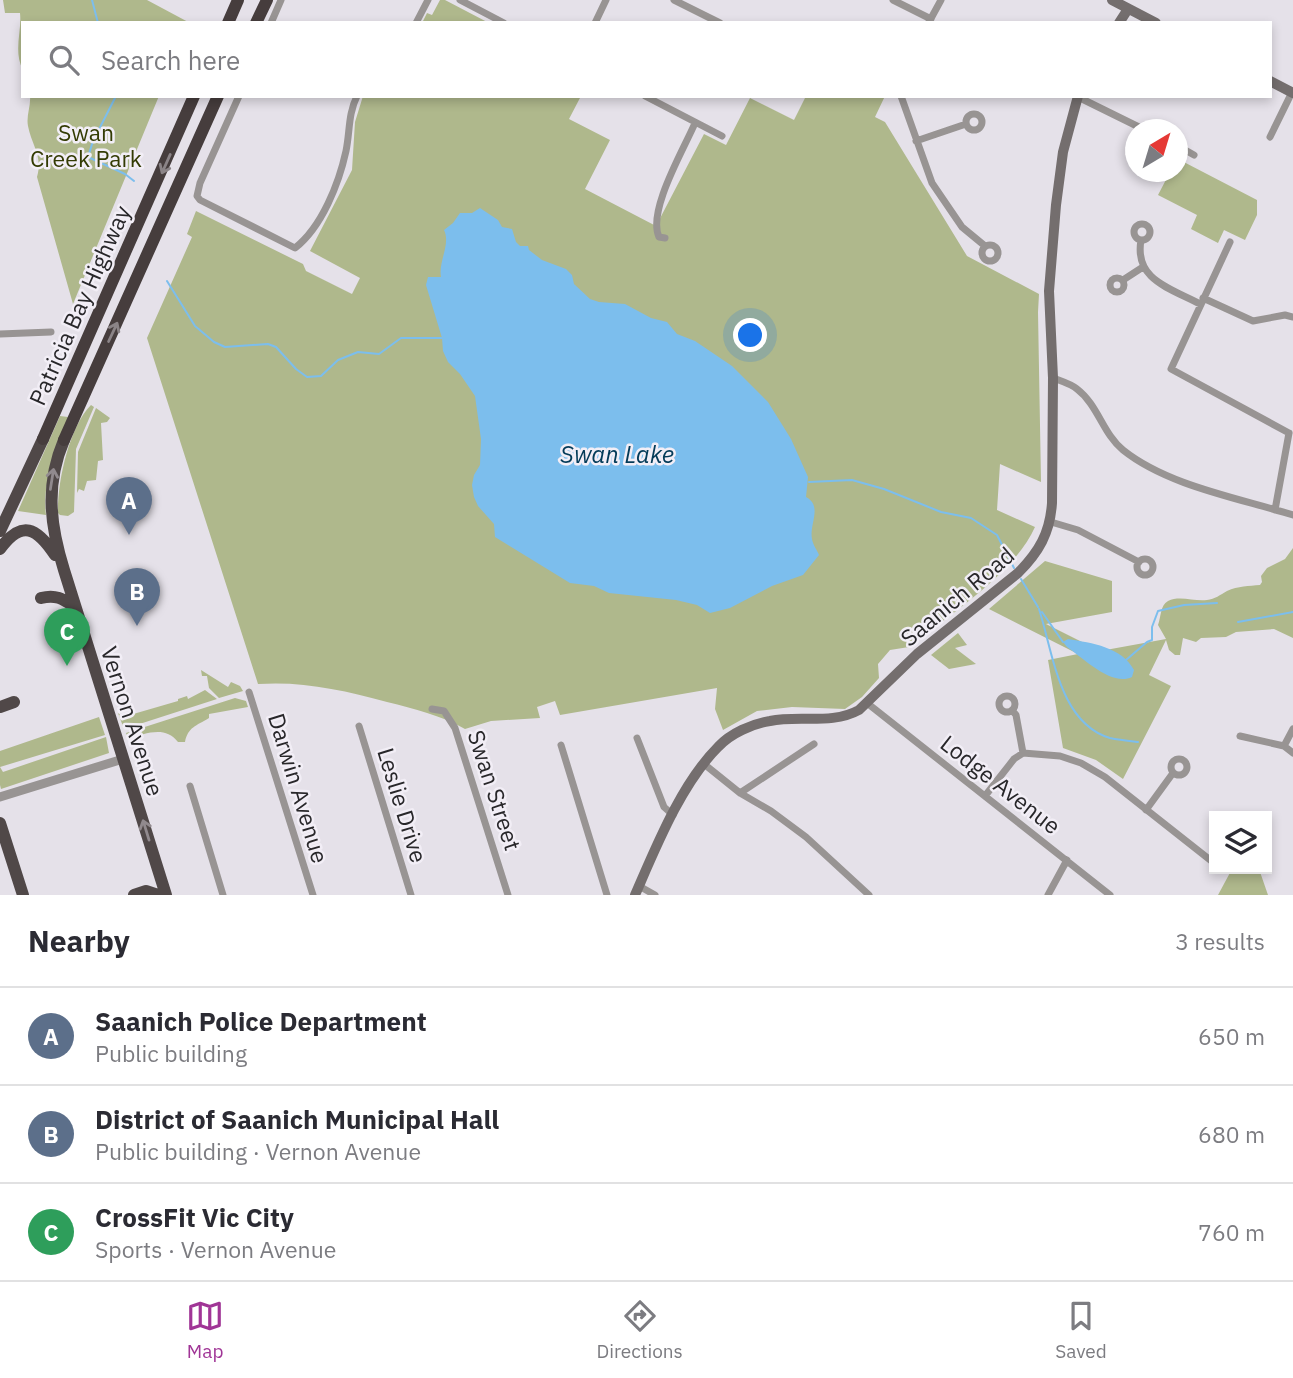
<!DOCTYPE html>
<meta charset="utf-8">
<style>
body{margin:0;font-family:"IBM Plex Sans",sans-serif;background:#f2f2f3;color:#2b2b33}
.controls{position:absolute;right:21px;bottom:21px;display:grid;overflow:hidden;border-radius:0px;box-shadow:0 4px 10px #0003}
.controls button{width:63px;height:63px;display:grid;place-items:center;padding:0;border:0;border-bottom:2px solid #e1e1e2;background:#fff;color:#2b2b33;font:35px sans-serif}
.compass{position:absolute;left:1125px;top:119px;width:63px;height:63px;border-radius:50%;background:#fff;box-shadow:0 4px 10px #0003;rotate:38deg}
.you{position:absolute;left:751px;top:336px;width:24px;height:24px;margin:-18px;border:5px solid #fff;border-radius:50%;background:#1a73e8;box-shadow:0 0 0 10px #1a73e833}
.badge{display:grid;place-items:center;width:46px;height:46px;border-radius:50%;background:#a03596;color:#fff;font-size:23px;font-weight:700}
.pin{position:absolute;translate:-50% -58px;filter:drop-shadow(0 2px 4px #0008)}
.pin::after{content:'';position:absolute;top:37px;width:24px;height:21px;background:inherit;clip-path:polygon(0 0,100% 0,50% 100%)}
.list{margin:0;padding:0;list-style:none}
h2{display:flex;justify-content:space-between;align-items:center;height:91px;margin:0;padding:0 28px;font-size:30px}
h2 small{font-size:23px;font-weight:400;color:#7c7c81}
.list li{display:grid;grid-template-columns:46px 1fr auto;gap:21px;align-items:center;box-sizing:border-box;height:98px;padding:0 28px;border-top:2px solid #e1e1e2}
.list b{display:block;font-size:26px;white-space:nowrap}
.list p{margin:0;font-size:23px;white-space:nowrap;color:#7c7c81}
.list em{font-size:23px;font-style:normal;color:#7c7c81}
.icon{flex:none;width:38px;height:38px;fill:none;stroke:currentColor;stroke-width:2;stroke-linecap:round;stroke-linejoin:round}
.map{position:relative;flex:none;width:1293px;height:895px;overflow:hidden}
.search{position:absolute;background:#fff;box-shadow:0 4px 10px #0003;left:21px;right:21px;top:21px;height:77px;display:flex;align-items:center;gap:18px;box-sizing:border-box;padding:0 24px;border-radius:0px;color:#7c7c81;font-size:26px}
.sheet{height:385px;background:#fff}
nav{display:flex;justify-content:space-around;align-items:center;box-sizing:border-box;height:98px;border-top:2px solid #e1e1e2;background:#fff;font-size:19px;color:#7c7c81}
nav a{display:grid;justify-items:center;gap:4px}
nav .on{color:#a03596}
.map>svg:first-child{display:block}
</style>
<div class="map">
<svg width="1293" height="895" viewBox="0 0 1293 895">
<rect width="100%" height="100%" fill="#e5e1e9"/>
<path fill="#afb88c" d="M3,0H147L190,23H23V70C13,51 22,32 20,13H5Z
M440,0H445L489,23H422L427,13L432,15Z
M30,96H159L73,304L37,177C43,156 32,146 28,126C26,116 31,106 30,96Z
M363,96H581L569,119L610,140L585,189L656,226L704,134L726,145L750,98L794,120L806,96H885L875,117L885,122L967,256L1039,294L1038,312L1041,482L1000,464L997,510L1035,527C1014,574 949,615 909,647L890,650L878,664L879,678L862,697L845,709L792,707L757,711L723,730L715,709L717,688L560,715L555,701L537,707L540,718L491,721L465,729C440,715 415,709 387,702C343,690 303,681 258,684L147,338L192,237L187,234L196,211L303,264L306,271L352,294L360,278L310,251L352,170L355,122Z
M1178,159L1257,200V215L1245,240L1224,230L1218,243L1191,229L1197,215L1158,195L1170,172H1178Z
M91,405L94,407L76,449L74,512L68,516L60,515L58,513C57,483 69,427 91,405Z
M96,408L110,418L107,422L101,423L103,460L98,461L96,480L87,481L84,491L79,489L77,493L78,452Z
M60,416L68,417C57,449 42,480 46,515L18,511Z
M1293,548V638L1274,629L1236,632L1226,637L1201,638L1196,642L1183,638L1180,655H1175L1169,650L1166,640L1149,675L1171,686L1123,779L1096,760L1063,748L1048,660L1078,654L989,609L1045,561L1112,581V612L1046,624L1100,651L1166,639L1158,625C1161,618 1160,605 1168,601C1180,595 1195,602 1207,600C1215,599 1220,595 1227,591C1238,586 1249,586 1260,585L1262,582L1261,576L1267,568L1285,559Z
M958,633L967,645L955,648L976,664L949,669L931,655Z
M201,670L228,687L231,682L240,686L243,691L219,698L209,688L207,676H202Z
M205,690L217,699L124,729L118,713L123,717L178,701V699L187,696L188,699Z
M235,698L246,701L248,707L209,714V718C196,726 188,727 185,742H178C165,725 146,734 128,738L126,733Z
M99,717L105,735L0,767L3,772L106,737L109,753L1,789L0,785V751Z
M1232,869H1259L1268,895H1218Z"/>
<path fill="#7cbeed" d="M480,208L498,220L502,227L512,229L516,242L520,246H528L529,250L542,260L566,269L572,275L574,284L590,299L599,302L625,304L651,318L667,322L677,334L695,341L732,366L768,402L791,439L808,477L806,497C823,506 809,524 812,539C813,545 817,550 819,555L803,575L772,586L730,608L710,613L697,605L676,600L609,593L594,586L570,583L495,537L494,524L478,506L474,497L472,485L474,475L480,465L481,439L475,396L460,374L448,362L443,351L442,338L426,285L428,277H441C438,262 451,244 444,230L453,223L460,213H472Z
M1068,639C1092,643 1122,647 1134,670L1132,677C1112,687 1083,658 1067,647L1063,642Z"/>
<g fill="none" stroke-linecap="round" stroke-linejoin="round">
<path stroke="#7cbeed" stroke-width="2" d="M92,0L98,23
M116,96L93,141L88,157L125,174L134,181
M167,281L195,326L214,342L225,347L268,344L276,347L296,369L307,377L321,376L338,360L358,352L379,354L401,338H442
M809,482L852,480L884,489L941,512L971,518L997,535L1014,568
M1021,579L1038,607
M1039,609C1053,652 1059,723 1110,738C1119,740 1129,741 1138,742
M1042,612L1063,642
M1238,622L1293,612
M1126,660L1147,642L1152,640V627L1158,611L1184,605L1217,603"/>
<path stroke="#989493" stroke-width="7" d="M460,0L504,23
M674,0L720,23
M893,0L931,19
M929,22L941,0
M271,23L281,0
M416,23L428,0
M595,23L606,0
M239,96L200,183L197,196L200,200L295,248C322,227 339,183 346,151C350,132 348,114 357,96
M645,96L722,136
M901,96L932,183L962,227L985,246
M1078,97L1145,130
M966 122a8 8 0 1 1 16 0a8 8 0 1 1-16 0Z
M1270,137L1292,92
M916,141L966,124
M1178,146L1194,155
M1134 232a8 8 0 1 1 16 0a8 8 0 1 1-16 0Z
M665,238L659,237C647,211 684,149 695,123
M1141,240C1134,280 1170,288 1200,304
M1230,242L1171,369L1289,433
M982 253a8 8 0 1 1 16 0a8 8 0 1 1-16 0Z
M1110 285a7 7 0 1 1 14 0a7 7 0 1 1-14 0Z
M1123,280L1143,267
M1203,298L1253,321L1285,315L1293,317
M0,334L51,332
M1053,378C1061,381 1071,384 1077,389C1098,405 1103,434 1123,450C1168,486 1239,498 1293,515
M1275,510L1289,433
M1051,522L1078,530L1139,562
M1137 567a8 8 0 1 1 16 0a8 8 0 1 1-16 0Z
M249,692L313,895
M999 704a8 8 0 1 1 16 0a8 8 0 1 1-16 0Z
M867,703L1110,895
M432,709L444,711L455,728L508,895
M1012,710L1016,715L1023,753
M359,726L411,895
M1240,736L1284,746L1293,753
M637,738L664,807L673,815
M561,745L607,895
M1284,746L1293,729
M1171 767a8 8 0 1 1 16 0a8 8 0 1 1-16 0Z
M704,764L740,793L771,811L806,837L869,895
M190,786L223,895
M740,793L814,744
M985,796L1014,759L1023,753L1060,756L1081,763L1105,777L1214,863
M1146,810L1173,773
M639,886L655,895
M1048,895L1067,860"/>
<path stroke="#989493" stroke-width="9" d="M0,797L123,759"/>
<path stroke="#746e6e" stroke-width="10" d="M1112,0L1156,23
M1119,23L1128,9
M1270,81L1293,93
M635,895C656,847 681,784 718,747C731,733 752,724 770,721C799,715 832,725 859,710L917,654L1018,573C1039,552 1050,533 1052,503L1053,378L1049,291L1056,205L1063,152L1078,96"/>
<path stroke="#504848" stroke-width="12" d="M64,440C45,485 50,525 64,570L166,895
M0,531L43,439
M0,549C22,519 37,528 55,555
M41,598C56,594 63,599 75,607
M0,707L14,702
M0,823L23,895
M134,895L146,891L158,895"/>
<path stroke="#463d3d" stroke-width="12" d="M228,23L238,0
M256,23L267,0
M43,439L194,96
M64,440L218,96"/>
</g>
<defs><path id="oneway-shaft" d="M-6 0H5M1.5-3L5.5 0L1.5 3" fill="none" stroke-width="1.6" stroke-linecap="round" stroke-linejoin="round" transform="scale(1.75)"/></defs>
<g stroke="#8b8487">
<use href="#oneway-shaft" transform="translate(166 164) rotate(114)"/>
<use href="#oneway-shaft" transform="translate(113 332) rotate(-65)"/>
</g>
<g stroke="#918a8e">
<use href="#oneway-shaft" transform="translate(52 479) rotate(-81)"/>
<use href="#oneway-shaft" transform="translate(146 830) rotate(-107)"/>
</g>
<g text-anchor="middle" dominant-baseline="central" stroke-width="5" stroke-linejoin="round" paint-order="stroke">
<g font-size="23" fill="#333b03" stroke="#f2eef6">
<text x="86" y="132">Swan<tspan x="86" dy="26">Creek Park</tspan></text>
</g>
<g font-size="23" fill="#28272a" stroke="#f2eef6">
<text transform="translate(79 305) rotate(-66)">Patricia Bay Highway</text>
<text transform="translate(957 596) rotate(-40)">Saanich Road</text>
<text transform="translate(133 721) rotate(72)">Vernon Avenue</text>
<text transform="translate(1001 784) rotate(38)">Lodge Avenue</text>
<text transform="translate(299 788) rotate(73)">Darwin Avenue</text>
<text transform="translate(495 790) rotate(72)">Swan Street</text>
<text transform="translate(403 805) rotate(73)">Leslie Drive</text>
</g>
<g font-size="24" font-style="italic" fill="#033b59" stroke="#f2eef6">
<text x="617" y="454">Swan Lake</text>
</g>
</g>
</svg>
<div class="controls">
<button><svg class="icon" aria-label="layers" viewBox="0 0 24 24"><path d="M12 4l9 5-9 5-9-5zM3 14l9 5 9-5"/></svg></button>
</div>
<svg class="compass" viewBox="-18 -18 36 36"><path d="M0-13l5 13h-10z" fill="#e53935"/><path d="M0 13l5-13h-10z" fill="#7c7c81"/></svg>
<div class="you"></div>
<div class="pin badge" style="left:129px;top:535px;background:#5c6f8a">A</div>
<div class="pin badge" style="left:137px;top:626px;background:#5c6f8a">B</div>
<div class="pin badge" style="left:67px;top:666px;background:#2e9e5b">C</div>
<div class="search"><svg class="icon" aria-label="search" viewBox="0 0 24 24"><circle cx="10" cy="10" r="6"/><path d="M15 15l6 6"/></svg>Search here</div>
</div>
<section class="sheet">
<h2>Nearby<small>3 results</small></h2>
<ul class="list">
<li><span class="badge" style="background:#5c6f8a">A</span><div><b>Saanich Police Department</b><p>Public building</p></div><em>650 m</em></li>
<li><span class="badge" style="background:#5c6f8a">B</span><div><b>District of Saanich Municipal Hall</b><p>Public building · Vernon Avenue</p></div><em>680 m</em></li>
<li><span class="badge" style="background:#2e9e5b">C</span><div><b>CrossFit Vic City</b><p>Sports · Vernon Avenue</p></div><em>760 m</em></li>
</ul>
</section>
<nav>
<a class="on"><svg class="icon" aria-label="map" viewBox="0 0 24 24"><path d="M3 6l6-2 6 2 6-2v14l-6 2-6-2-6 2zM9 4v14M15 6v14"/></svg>Map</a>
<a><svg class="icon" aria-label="directions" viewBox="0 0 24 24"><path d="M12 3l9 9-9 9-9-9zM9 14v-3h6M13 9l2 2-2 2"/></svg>Directions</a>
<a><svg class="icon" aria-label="saved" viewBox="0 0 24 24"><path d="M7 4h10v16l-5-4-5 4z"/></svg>Saved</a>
</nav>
